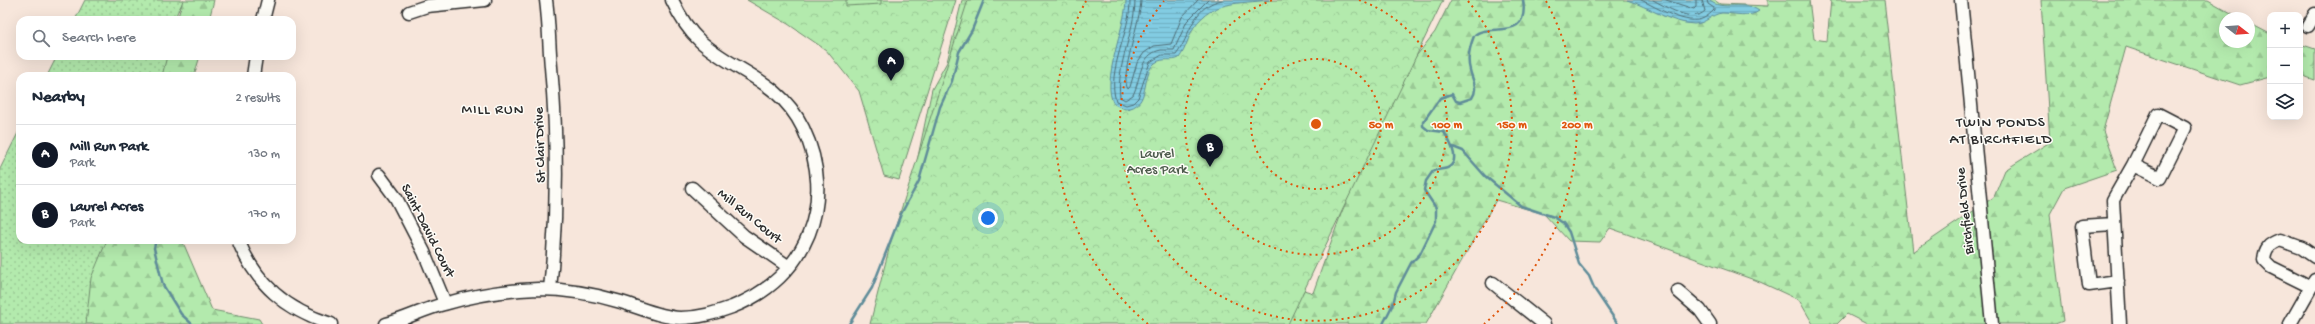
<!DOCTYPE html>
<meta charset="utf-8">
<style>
body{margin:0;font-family:"Gochi Hand",sans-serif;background:#f6f6f7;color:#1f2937}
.controls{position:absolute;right:12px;top:12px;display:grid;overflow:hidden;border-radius:8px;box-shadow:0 4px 16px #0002}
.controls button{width:36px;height:36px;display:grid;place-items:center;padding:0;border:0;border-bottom:1px solid #e0e1e3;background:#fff;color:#1f2937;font:20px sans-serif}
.compass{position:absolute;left:2219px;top:12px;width:36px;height:36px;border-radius:50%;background:#fff;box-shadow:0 4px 16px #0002;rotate:107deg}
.you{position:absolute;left:988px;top:218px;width:14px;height:14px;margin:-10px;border:3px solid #fff;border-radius:50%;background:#1a73e8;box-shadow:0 0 0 6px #1a73e833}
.badge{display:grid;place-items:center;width:26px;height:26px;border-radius:50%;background:#111827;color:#fff;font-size:13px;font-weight:700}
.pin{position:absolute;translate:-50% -33px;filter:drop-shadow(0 1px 2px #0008)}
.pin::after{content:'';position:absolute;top:21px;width:14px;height:12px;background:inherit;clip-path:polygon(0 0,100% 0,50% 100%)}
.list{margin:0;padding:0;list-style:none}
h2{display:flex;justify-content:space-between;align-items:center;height:52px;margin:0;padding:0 16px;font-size:17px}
h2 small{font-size:13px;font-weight:400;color:#747a83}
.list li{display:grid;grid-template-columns:26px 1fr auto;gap:12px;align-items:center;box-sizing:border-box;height:60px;padding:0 16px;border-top:1px solid #e0e1e3}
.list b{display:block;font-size:15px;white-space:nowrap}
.list p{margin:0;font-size:13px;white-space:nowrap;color:#747a83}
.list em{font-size:13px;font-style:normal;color:#747a83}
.icon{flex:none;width:22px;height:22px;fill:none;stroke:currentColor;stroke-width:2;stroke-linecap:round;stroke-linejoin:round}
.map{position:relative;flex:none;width:2315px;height:324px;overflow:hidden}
.search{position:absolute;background:#fff;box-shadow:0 4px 16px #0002;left:16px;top:16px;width:280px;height:44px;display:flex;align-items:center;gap:10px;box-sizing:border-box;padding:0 14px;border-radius:12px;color:#747a83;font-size:15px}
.panel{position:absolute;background:#fff;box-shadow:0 4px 16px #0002;left:16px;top:72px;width:280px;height:172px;border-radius:12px}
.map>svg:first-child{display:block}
</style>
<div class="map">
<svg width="2315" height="324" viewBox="0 0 2315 324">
<defs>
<pattern id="grass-dots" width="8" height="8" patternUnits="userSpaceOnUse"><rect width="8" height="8" fill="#b3eaad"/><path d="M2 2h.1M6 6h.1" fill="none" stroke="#9ac995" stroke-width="1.8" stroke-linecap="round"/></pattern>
<pattern id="forest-firs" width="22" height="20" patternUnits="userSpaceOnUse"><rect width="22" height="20" fill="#b3eaad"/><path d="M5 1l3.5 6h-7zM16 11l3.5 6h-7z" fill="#9ac995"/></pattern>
<pattern id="wetland-marsh" width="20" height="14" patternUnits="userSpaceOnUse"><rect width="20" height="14" fill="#b3eaad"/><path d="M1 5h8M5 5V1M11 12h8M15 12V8" fill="none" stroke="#9ac995"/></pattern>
<pattern id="park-crowns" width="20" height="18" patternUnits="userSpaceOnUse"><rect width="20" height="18" fill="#b3eaad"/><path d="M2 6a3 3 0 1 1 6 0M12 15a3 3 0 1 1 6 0" fill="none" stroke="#9ac995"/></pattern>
<pattern id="water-rules" width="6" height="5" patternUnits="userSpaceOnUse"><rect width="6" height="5" fill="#82cce2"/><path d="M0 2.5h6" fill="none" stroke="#70afc2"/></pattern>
</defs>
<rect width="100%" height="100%" fill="#f7e6db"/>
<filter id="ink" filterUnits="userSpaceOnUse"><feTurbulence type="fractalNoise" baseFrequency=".025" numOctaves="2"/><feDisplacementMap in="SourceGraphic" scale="8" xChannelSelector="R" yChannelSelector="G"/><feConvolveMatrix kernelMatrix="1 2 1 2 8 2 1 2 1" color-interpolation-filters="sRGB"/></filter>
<g filter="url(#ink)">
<path fill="url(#grass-dots)" stroke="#6f8a6c" d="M85,0H184L177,13L176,20H75Z
M57,56H175L174,76H47Z
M20,129V240H169L188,324H0V169Z"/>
<path fill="url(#forest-firs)" stroke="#6f8a6c" d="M183,0H214L209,20H177Z
M1451,0H1714L1720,4L1768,6V0H1809L1814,39L1827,41L1831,0H1884L1913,252L1994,197L2005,170L2050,142L2041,0H2208L2240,18H2225V42H2249V23L2270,34V77L2240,85L2126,47L2103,131L2117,170L2064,188L2050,214L2063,321L2055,324H1867L1847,314L1837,324H1813L1799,300L1760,282L1610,228L1600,242L1569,241L1544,214L1496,200L1426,324H1282L1240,269L1313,293L1381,101L1435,32Z
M2300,44L2315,49V80L2300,75Z
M167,56H200L194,76H162Z
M107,240H182L212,310L259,319L262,324H86L91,278Z"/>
<path fill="url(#wetland-marsh)" stroke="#6f8a6c" d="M962,0H976L914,176L932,89L947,62Z"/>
<path fill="url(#park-crowns)" stroke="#6f8a6c" d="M747,0H956L899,180L884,176L859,91L826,50L788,24Z
M968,0H1443L1288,324H870L891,241Z"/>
<path fill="#b3eaad" stroke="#6f8a6c" d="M846,0H881V4L846,6Z"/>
<path fill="url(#water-rules)" stroke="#5f8c99" d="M1126,0H1269C1239,4 1213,0 1194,27C1188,37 1186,49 1179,58C1172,62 1163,57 1155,63C1140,75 1152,107 1125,109L1114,104C1100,82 1126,26 1126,0Z
M1627,0H1709C1721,12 1745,0 1759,11C1751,18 1732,13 1722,13C1711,14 1706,24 1694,24C1670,23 1649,7 1627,0Z"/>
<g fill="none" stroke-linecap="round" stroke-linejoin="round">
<path stroke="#4e6b74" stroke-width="1" d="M1130,0C1131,31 1106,70 1116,101L1126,105L1133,103L1138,98L1150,62L1162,55H1176C1191,36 1191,6 1222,0
M1135,0C1135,33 1116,63 1120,97L1125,100L1133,95C1141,79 1139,54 1161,50C1166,50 1170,50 1174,50L1187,21L1208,0
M1141,0C1141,20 1119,77 1128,89L1130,87L1137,63L1144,53L1154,46L1171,44L1182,17L1198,0
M1641,0C1656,7 1688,27 1704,18C1708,16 1711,13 1714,10V8L1708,4L1707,0
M1653,0C1665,6 1692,24 1705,11L1702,0
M1666,0L1694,9L1696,7V0"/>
<path stroke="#5f8c99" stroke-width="2.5" d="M1453,147L1463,151L1485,176L1521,206L1554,217L1563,223L1569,232L1579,264L1589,276L1595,290L1618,324
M156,240L154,248L163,285L181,314L192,324
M849,324L872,288L901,214L919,181L940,107L952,81L959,52L972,30L984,0
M1383,324L1393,304L1396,292L1411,263L1420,254L1436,221V208L1424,190L1426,181L1433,171C1438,169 1445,170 1449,167C1461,160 1449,140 1444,132L1428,130L1423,126V122L1440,98L1452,94L1456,101L1460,102L1472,98C1479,88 1472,80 1470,70C1467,60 1470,46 1474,36C1487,21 1530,44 1523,0"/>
<g stroke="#2b2b2b" stroke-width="15">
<path id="minor" d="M546,0C549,22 549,45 551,67C558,144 558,212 550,289
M1961,0L1992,324
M409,12L427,6L485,0
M263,20L268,0
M2308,26L2315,14
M253,76L256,56
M2158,114L2185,128L2160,178L2133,165Z
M379,175L396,198L424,252L445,303
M692,188L744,236L789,267
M2114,224L2082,226L2089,285L2118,281
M238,240C256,284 286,310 331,324
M1493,283L1544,324
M2311,287L2271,267L2264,260C2265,248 2269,244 2280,240L2302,248L2315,257
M1678,291L1700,310L1710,324
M386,324C406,319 424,309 444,304C474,295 507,290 538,289C567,289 594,294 621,302C641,308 660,317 680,318C699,318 715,313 732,307C807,278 838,201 803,128C779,79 736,73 700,41C687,29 679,15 672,0
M2120,324L2113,200L2133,165
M2290,324L2315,280"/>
</g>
<use href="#minor" stroke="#fdfcf7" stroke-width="12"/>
</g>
</g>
<g fill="none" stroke="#df570e" stroke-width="2" stroke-dasharray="2 4">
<circle cx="1316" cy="124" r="65"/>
<path d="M1359 0A131 131 0 1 1 1273 0"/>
<path d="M1468 1A196 196 0 1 1 1164 1"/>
<path d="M1148 324A261 261 0 0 1 1086 1M1546 1A261 261 0 0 1 1484 324"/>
</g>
<g text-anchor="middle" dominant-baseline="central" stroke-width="3" stroke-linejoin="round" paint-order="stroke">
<g font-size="14" fill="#2b2b2b" stroke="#fdfcf7">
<text transform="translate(541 145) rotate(-92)">St Clair Drive</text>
<text transform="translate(1966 211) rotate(-96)">Birchfield Drive</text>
<text transform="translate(749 217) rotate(39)">Mill Run Court</text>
<text transform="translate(427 231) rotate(63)">Saint David Court</text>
</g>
<g font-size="14" fill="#4d5b4c" stroke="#fdfcf7">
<text x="1157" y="154">Laurel<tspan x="1157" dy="16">Acres Park</tspan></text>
</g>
<g font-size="15" letter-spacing="1" fill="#2b2b2b" stroke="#fdfcf7">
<text x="493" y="110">MILL RUN</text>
<text x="2001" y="123">TWIN PONDS<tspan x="2001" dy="17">AT BIRCHFIELD</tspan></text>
</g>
</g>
<circle cx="1316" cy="124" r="6" fill="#df570e" stroke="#fdfcf7" stroke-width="2"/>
<g font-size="12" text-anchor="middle" font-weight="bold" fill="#df570e" stroke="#fdfcf7" stroke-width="3" stroke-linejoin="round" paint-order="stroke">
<text x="1381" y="128">50 m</text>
<text x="1447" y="128">100 m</text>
<text x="1512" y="128">150 m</text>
<text x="1577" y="128">200 m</text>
</g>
</svg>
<div class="controls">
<button>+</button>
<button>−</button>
<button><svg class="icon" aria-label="layers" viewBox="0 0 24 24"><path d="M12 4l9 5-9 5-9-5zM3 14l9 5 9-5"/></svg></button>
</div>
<svg class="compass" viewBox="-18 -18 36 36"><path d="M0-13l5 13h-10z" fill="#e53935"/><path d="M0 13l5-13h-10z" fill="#747a83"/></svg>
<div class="you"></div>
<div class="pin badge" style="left:891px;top:81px">A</div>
<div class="pin badge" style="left:1210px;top:167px">B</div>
<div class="search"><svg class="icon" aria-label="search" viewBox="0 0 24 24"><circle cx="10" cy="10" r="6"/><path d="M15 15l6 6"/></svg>Search here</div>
<section class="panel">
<h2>Nearby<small>2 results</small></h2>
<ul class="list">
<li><span class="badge">A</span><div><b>Mill Run Park</b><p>Park</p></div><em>130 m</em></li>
<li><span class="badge">B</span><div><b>Laurel Acres</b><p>Park</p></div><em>170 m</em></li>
</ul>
</section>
</div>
